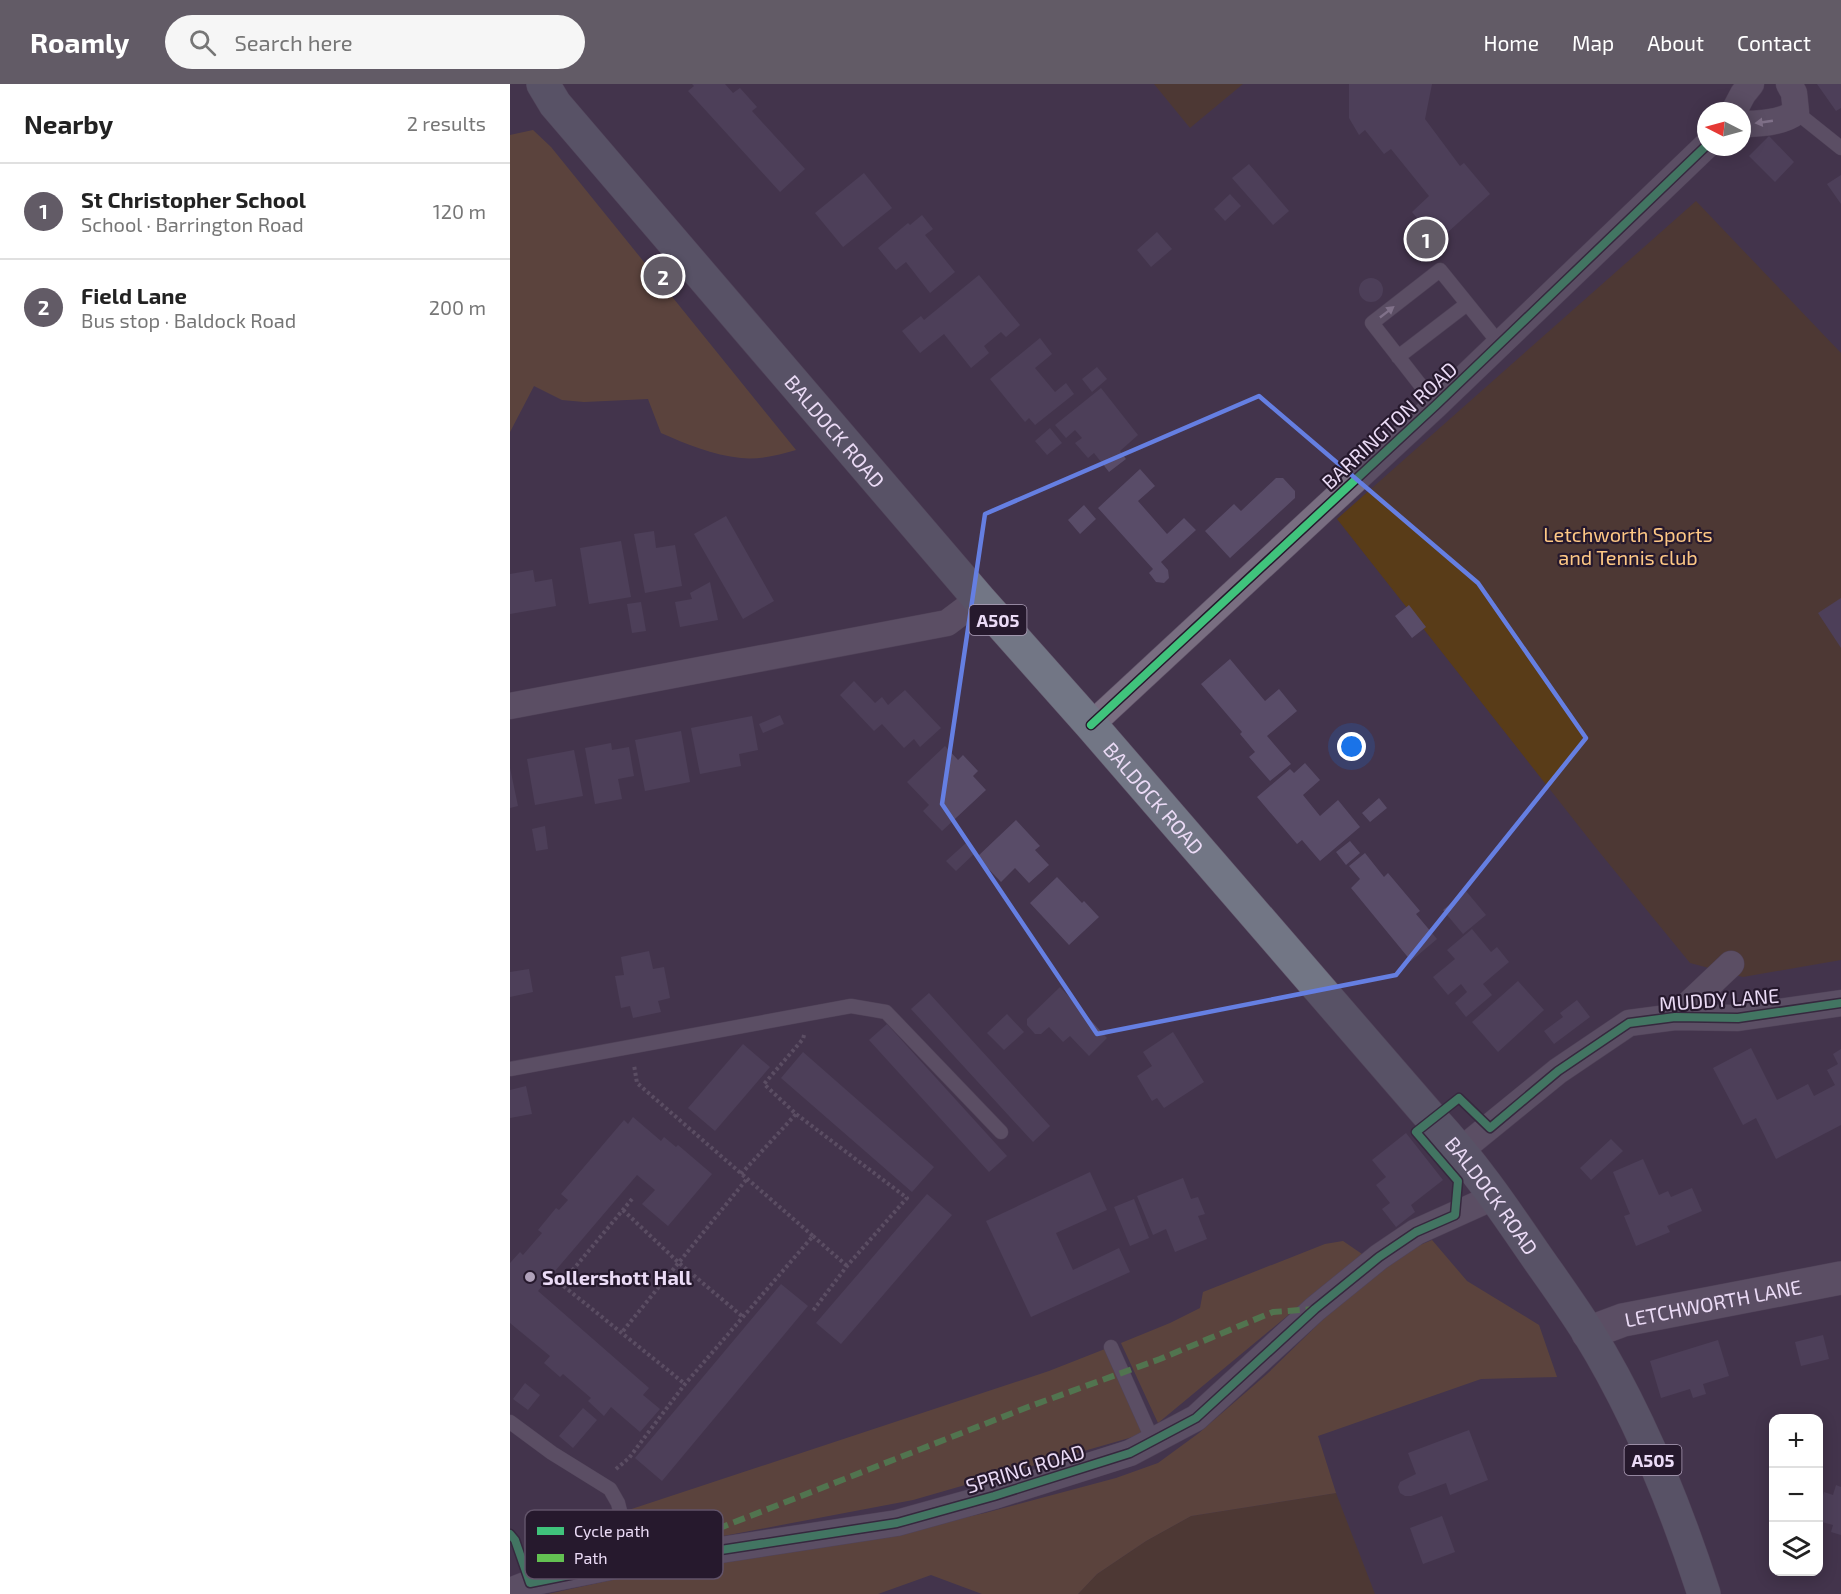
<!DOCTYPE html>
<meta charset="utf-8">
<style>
body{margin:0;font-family:"Exo 2",sans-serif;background:#f6f6f6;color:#222}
.controls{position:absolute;right:18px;bottom:18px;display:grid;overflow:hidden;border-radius:12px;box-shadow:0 3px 15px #0003}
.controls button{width:54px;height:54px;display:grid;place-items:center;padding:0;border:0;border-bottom:2px solid #e0e0e0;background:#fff;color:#222;font:30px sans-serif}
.compass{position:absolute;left:1187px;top:18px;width:54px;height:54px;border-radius:50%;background:#fff;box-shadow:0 3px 15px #0003;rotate:276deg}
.you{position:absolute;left:842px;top:663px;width:21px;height:21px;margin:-15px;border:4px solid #fff;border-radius:50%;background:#1a73e8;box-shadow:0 0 0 9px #1a73e833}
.badge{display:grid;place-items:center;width:39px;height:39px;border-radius:50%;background:#625b66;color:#fff;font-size:20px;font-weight:700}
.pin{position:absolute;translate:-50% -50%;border:3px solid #fff;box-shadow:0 2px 6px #0006}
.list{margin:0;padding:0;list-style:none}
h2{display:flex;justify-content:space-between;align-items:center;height:78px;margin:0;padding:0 24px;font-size:26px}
h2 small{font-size:20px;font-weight:400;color:#767676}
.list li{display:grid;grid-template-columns:39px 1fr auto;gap:18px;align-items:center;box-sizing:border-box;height:96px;padding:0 24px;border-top:2px solid #e0e0e0}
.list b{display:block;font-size:22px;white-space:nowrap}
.list p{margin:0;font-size:20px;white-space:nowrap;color:#767676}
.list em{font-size:20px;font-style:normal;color:#767676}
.icon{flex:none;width:33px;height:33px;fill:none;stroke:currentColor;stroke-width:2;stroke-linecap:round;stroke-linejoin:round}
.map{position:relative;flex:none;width:1331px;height:1510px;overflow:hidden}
header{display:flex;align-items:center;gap:36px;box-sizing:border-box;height:84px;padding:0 30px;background:#625b66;color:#fff}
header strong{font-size:28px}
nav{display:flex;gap:33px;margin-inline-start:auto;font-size:21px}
.search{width:420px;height:54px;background:#f6f6f6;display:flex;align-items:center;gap:15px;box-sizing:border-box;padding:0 21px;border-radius:33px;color:#767676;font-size:22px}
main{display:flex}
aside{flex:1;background:#fff}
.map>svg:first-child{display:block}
</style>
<header>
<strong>Roamly</strong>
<div class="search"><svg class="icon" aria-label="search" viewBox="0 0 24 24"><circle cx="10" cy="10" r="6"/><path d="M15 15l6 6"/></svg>Search here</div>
<nav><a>Home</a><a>Map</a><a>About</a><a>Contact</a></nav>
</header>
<main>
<aside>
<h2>Nearby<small>2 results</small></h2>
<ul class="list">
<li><span class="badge">1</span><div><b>St Christopher School</b><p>School · Barrington Road</p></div><em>120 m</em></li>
<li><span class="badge">2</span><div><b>Field Lane</b><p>Bus stop · Baldock Road</p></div><em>200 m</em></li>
</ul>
</aside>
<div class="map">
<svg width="1331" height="1510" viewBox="0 0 1331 1510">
<rect width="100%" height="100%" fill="#43344c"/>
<path fill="#593c18" d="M644,0H733L680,44Z
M1186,117L1331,269V876L1233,893L1180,879L1086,764L827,435Z
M826,1409L865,1510H568L587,1490L636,1457L681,1432Z"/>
<path fill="#79562a" d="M23,46L41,63L286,366C269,371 249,376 231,374C203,371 176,360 151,349L138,315L74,318L52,316L24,302L0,348V51Z
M922,1156L957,1197L1029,1241L1047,1293L971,1295L808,1352L826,1409L681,1432L636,1457L587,1490L568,1510H472L421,1491L368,1510H38L106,1495L346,1457L475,1429L606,1394L648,1379L689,1349L757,1290L831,1218L903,1164Z
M833,1157L852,1170L648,1339L611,1259L660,1239L690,1224L693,1208L815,1160Z
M595,1265L633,1350L403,1416L208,1453L56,1477L46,1450L539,1287Z"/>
<path fill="#594c68" d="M182,0H215L223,9L230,4L247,23L242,27L295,85L270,108L178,7L184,2Z
M839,0H922L915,35L950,82L954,79L980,110L927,158L902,128L919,112L881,65L874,70L855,46L849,51L839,34Z
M1307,0H1331V24L1326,27Z
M1259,52L1284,78L1265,98L1239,72Z
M739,80L779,127L763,141L722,94Z
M354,89L382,124L333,163L305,129Z
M1331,91V120L1317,100Z
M720,110L731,122L715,137L704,125Z
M412,131L423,145L415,151L445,188L420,209L396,178L386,186L368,164L398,139L400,141Z
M647,148L662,165L641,183L627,166Z
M469,191L510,241L496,253L491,248L474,262L479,269L461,284L434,250L410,269L392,247L411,232L414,236Z
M849 206a12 12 0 1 1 24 0a12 12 0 1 1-24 0Z
M530,254L542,270L525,284L545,308L556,299L564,310L525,341L519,334L515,338L480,295Z
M587,283L597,295L582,308L572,295Z
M591,304L628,351L610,367L616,375L599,388L584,369L578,374L565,359L572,354L565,346L556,354L545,341Z
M540,344L552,359L537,371L525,357Z
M630,385L645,402L628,417L657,450L674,434L686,446L651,478L658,486L659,494L654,499L646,498L639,489L643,485L588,424Z
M766,394H773L785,407V414L720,474L695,447L724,420L731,427Z
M574,421L586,435L570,450L558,436Z
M216,432L264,517L233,535L184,450Z
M144,447L146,464L165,461L172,502L135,509L124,450Z
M111,457L121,513L79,520L70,464Z
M23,486L25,498L42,495L46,522L0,530V490Z
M200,498L208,536L170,543L165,518L182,515L180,509Z
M1331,514V564L1308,529Z
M131,518L136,547L122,549L117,520Z
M899,521L916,543L902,554L885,532Z
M720,575L755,617L769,605L787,627L757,652L781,680L760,697L739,673L745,668L730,650L732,648L691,600Z
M344,597L365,619L372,613L378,621L395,606L431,644L410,663L404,655L394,664L372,640L364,647L330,611Z
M270,631L274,640L253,649L249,640Z
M242,632L248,666L229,670L231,682L190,690L181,644Z
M171,647L180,698L135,707L125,656Z
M101,659L102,666L119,663L124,692L108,695L112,715L85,720L75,664Z
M435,662L448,676L453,671L468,687L463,692L476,706L432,747L413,727L419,721L397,698Z
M64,666L73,712L25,721L17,675Z
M795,679L810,696L793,711L810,732L828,716L850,743L810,777L792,756L787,760L747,713L780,685L784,689Z
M0,684L8,722L0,724Z
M869,714L877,724L860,738L852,729Z
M506,736L530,762L525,766L539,781L519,799L505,784L491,798L467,773Z
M35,742L38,765L26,767L22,745Z
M840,757L850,769L836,781L826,768Z
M456,759L465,769L446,787L436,777Z
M855,769L874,793L878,789L910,827L906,830L927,855L901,877L841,804L850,795L839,782Z
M547,793L572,819L574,817L589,833L559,861L520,819Z
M956,807L976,831L953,850L933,826Z
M962,845L981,868L987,863L999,878L973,900L982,911L956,933L945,919L957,908L951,900L938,911L923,893L945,875L937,866Z
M139,867L143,885L154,883L160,914L148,917L151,928L123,934L120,922L111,924L105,892L114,891L111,873Z
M19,885L23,908L0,913V888Z
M1008,897L1034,926L988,968L962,938Z
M550,903L597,954L579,972L560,952L553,958L539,943L531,950H525L517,941V935Z
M419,909L540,1042L523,1058L401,925Z
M1067,916L1080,933L1044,960L1034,947L1053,933L1050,929Z
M497,930L514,948L494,966L477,949Z
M377,940L497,1072L479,1088L359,956Z
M663,948L694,998L654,1024L647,1014L642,1017L627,992L642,982L633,968Z
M233,960L260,983L205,1047L178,1024Z
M1241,964L1267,1016L1298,1000L1304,1012L1325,1001L1317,986L1328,980L1323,970L1331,965V1041L1266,1075L1246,1034L1233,1041L1203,984Z
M293,968L424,1083L402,1108L271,994Z
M16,1002L22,1030L0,1034V1006Z
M123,1033L151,1057L154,1053L166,1063L168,1061L202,1090L158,1142L132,1120L145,1106L127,1091L28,1207L139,1304L133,1311L150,1325L130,1348L101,1323L94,1332L78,1317L81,1314L53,1290L50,1293L34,1279L40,1272L0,1239V1179L10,1168L13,1171L32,1149L28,1146L46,1124L49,1126L58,1116L51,1110L114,1036L118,1040Z
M896,1049L933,1096L901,1121L905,1128L886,1143L872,1125L880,1119L866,1101L876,1093L862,1076Z
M1101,1055L1113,1067L1081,1096L1070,1084Z
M1133,1075L1149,1111L1158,1107L1161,1113L1182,1104L1192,1127L1157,1142L1160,1148L1126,1162L1114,1132L1120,1130L1103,1088Z
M580,1088L597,1126L546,1149L563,1186L609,1164L620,1188L521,1233L476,1137Z
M673,1094L681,1115L688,1113L695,1130L688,1132L697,1155L665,1168L656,1145L643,1151L627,1112Z
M417,1110L442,1131L331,1260L306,1239Z
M624,1115L639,1154L620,1162L604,1123Z
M271,1200L298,1222L152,1397L125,1374Z
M1313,1251L1319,1275L1291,1282L1285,1258Z
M1208,1256L1219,1292L1193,1300L1196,1310L1183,1314L1180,1305L1151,1314L1140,1277Z
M15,1299L30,1311L18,1326L3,1315Z
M73,1324L87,1336L63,1364L49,1352Z
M959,1346L978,1396L940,1411L936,1399L901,1412H895L890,1409L888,1403L890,1398L906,1390L898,1369Z
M1326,1401L1331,1403V1451L1321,1448L1323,1441L1308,1437V1429L1314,1408L1323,1411Z
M932,1432L945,1468L913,1480L900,1444Z"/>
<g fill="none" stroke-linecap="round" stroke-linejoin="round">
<g stroke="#605368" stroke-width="15">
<path id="service" d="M1286,28L1331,64
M888,273L957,220
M926,321L862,239L930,186L989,259
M0,985L341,922L376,928L491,1048
M601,1263L643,1357
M0,1338L42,1369L100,1405L108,1419L115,1447L117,1480"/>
</g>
<g stroke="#605368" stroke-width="27">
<path id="minor" d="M1224,27L1233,10L1241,0
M1232,40C1248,40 1273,39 1286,28L1284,9L1279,0
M0,622L437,539L469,515
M581,641L926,321L1196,62
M1165,933L1221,880
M951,1066L1048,987L1119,939L1165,933L1228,934L1331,919
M0,1507L20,1499L100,1483L387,1439L484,1412L620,1369L686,1334L805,1225L869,1173L906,1148L986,1112"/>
</g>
<g stroke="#605368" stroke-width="34">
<g id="tertiary">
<path id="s1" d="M1078,1249L1113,1236L1331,1194"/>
</g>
</g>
<g stroke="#605368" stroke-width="34">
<g id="primary">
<path id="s2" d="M33,0L45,20L469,515L581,641L922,1035C961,1077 992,1122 1024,1169C1042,1195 1061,1221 1078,1248C1128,1329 1165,1420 1194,1510"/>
</g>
</g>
<path stroke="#786c7f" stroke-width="4" stroke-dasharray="3 3" stroke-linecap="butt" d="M294,951L293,955L254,1000L286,1030L397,1114L337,1182L302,1228
M231,1090L286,1030
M122,1115L51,1200L175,1300
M113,1126L169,1179L233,1233
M303,1152L337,1182
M113,1247L236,1096
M106,1385L119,1374L175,1300L303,1152L127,999L124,981"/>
<use href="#service" stroke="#796e81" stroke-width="14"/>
<use href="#minor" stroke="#796e81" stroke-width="26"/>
<use href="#tertiary" stroke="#796e81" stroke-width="33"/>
<use href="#primary" stroke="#727685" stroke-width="33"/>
<path stroke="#63c152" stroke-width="6" stroke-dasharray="12 6" stroke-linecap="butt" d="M160,1471L179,1456L518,1323L650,1275L763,1228L805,1225"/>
<g stroke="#26192d" stroke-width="11">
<path id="cycleway" d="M581,641L926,321L1196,62
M0,1450L5,1456L20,1499L100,1483L387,1439L484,1412L620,1369L686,1334L805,1225L869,1173L906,1148L945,1131L948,1097L906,1048L949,1014L980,1044L1048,987L1119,939L1165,933L1228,934L1331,919"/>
</g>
<use href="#cycleway" stroke="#40c37c" stroke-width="8"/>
</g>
<defs><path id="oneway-solid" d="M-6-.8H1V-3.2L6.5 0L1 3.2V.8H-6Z" transform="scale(1.5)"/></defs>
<g fill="#c9bad3">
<use href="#oneway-solid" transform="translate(1254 38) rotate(172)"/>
<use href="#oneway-solid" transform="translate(877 228) rotate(-38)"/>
</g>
<path d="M0 0H1331V1510H0ZM749,312L968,499L1076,654L886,891L587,950L432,720L475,430Z" fill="#43344c" fill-opacity=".55" fill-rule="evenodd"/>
<path fill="none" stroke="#657fe2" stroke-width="4.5" stroke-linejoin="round" d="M749,312L968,499L1076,654L886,891L587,950L432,720L475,430Z"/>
<circle fill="#b0a1ba" stroke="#26192d" stroke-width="2" cx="20" cy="1193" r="6"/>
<g text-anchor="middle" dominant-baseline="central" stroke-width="4.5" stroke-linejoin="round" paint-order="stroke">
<g fill="#26192d" stroke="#b0a1ba" stroke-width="1.5">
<rect x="459.5" y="521" width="57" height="30" rx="4.5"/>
<rect x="1114.5" y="1361" width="57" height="30" rx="4.5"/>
</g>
<g font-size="18" font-weight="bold" fill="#ebdbf6">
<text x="488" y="536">A505</text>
<text x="1143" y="1376">A505</text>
</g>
<g font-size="20" fill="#ebdbf6" stroke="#26192d">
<text transform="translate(879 341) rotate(-43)">BARRINGTON ROAD</text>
<text stroke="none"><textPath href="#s2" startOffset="454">BALDOCK ROAD</textPath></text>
<text stroke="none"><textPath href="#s2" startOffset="940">BALDOCK ROAD</textPath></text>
<text transform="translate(1209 915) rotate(-4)">MUDDY LANE</text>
<text stroke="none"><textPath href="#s2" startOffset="1462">BALDOCK ROAD</textPath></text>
<text stroke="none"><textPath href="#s1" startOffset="129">LETCHWORTH LANE</textPath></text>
<text transform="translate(515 1384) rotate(-17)">SPRING ROAD</text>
</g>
<g font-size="20" fill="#fec885" stroke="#26192d">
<text x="1118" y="450">Letchworth Sports<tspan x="1118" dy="23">and Tennis club</tspan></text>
</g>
<g font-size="20" font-weight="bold" fill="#ebdbf6" stroke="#26192d" text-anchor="start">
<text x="32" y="1193">Sollershott Hall</text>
</g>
</g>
<rect x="15" y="1426" width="198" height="69" rx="9" fill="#26192d" stroke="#615369" stroke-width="1.5"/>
<rect x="27" y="1443" width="27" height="8" fill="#40c37c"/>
<rect x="27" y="1470" width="27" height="8" fill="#63c152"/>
<g font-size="16" fill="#ebdbf6">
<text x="64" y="1453">Cycle path</text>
<text x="64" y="1480">Path</text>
</g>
</svg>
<div class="controls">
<button>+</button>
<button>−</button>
<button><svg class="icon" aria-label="layers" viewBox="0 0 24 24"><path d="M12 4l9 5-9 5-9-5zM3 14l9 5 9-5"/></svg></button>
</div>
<svg class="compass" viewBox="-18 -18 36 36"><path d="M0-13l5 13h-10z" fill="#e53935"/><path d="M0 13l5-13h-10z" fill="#767676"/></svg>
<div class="you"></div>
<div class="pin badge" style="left:916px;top:155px">1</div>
<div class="pin badge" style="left:153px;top:192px">2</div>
</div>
</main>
